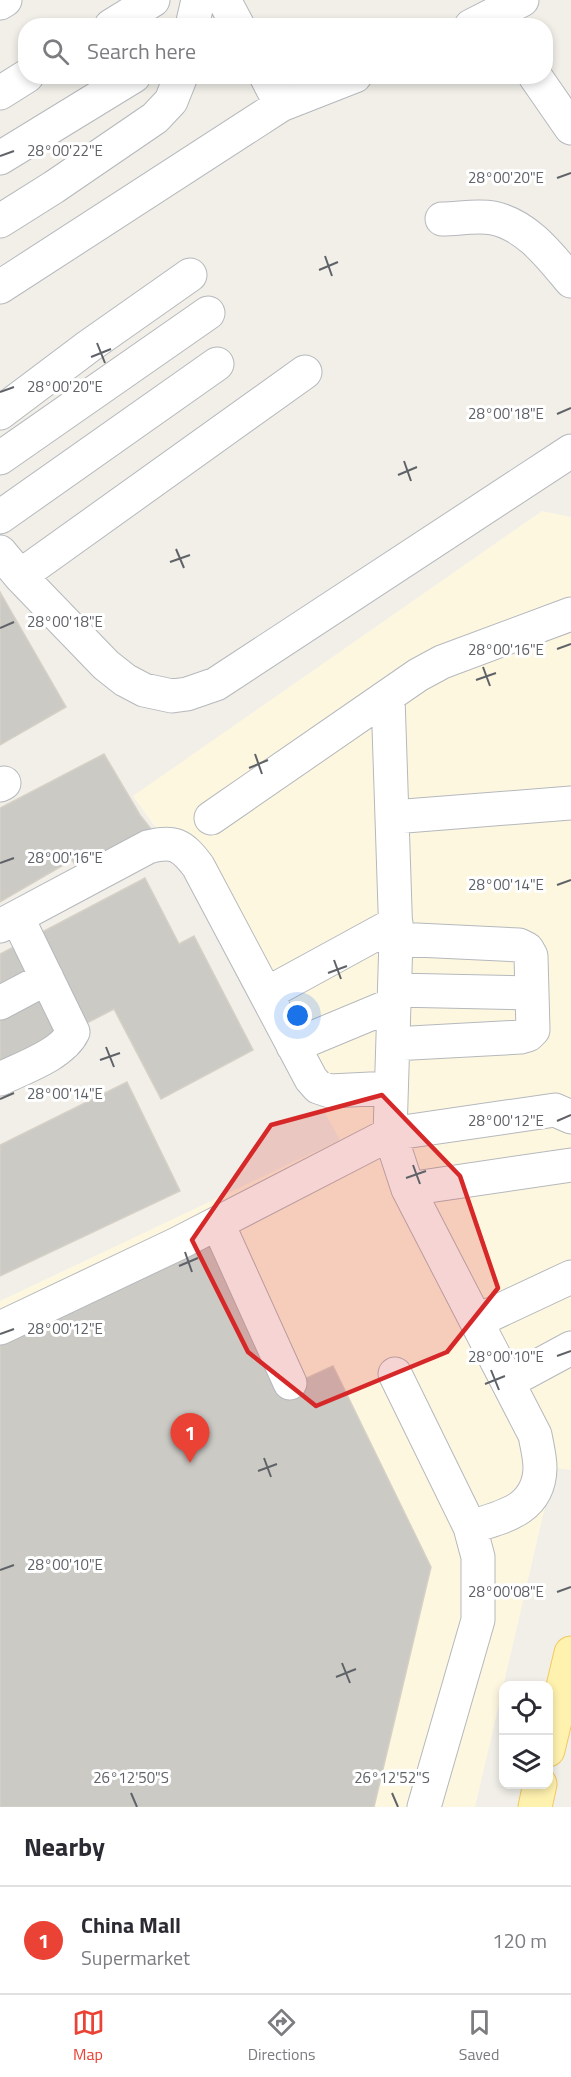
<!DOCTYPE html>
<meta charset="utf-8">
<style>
body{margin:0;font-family:"Titillium Web",sans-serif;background:#f2f2f3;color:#2b2b33}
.controls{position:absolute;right:18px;bottom:18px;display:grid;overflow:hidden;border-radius:12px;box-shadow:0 3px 9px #0003}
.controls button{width:54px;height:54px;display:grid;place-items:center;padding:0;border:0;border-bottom:2px solid #e1e1e2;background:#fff;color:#2b2b33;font:30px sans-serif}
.you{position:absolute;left:298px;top:1016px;width:21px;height:21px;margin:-15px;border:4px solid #fff;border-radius:50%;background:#1a73e8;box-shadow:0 0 0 9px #1a73e833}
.badge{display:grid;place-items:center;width:39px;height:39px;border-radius:50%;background:#ea4335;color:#fff;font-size:20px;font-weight:700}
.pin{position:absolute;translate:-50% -50px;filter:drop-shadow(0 2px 3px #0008)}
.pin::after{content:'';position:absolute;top:32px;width:21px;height:18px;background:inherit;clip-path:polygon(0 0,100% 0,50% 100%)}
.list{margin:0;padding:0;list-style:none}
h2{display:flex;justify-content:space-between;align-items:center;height:78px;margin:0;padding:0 24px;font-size:26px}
h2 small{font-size:20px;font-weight:400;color:#7c7c81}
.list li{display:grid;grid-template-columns:39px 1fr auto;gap:18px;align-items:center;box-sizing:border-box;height:108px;padding:0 24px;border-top:2px solid #e1e1e2}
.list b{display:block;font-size:22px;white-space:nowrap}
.list p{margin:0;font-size:20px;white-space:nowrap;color:#7c7c81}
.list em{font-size:20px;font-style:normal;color:#7c7c81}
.icon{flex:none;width:33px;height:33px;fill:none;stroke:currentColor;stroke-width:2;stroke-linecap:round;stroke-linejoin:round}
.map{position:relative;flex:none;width:571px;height:1807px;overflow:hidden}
.search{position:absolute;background:#fff;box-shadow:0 3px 9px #0003;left:18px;right:18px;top:18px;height:66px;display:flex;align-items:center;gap:15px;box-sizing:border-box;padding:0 21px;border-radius:24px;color:#7c7c81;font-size:22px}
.sheet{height:186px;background:#fff}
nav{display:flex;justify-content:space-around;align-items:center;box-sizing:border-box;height:84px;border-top:2px solid #e1e1e2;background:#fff;font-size:16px;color:#7c7c81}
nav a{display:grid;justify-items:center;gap:3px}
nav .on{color:#ea4335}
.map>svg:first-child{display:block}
</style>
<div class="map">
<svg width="571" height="1807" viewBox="0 0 571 1807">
<rect width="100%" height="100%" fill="#f1efe8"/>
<path fill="#fef7e0" d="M542,511L571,517V1470L554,1468L475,1807H0V1301L340,1140L243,965L174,853L133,796Z"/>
<path fill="#cccac5" stroke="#d6d1c6" stroke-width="1.5" d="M0,592L66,707L0,745Z
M104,754L140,815L155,834L84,879L72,860L0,902V808Z
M145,878L179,944L194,936L253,1050L161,1099L114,1009L0,1068V954Z
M127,1082L180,1191L0,1276V1145Z
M215,1236L287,1387L333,1366L431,1567L374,1807H0V1338Z"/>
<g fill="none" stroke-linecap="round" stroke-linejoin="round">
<g stroke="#b5b8bc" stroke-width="35">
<path id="minor" d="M224,0L238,26
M0,3L5,0
M111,26L153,0
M192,26L198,0
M471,26L522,0
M266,76L281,105
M535,76L571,128
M0,93L27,76
M0,158L134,76
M442,219C458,219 477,215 493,218C527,225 550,256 571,281
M0,221L54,187L155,118L171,101L181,76
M0,287L281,105L355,76
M0,413L89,346L190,275
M0,458L208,313
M0,517L217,364
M0,552L20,576L106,665L125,680L144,690L172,696L187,694L216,684L571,451
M20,576L305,372
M388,697L396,939L390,1134L408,1189L535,1435C537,1446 540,1457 540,1468C539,1510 503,1517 470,1527
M0,785L4,783
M393,817L571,803
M211,818L418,675L442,662L571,614
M0,926L148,847C174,840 182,845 198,866L311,1079L318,1087L330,1091L391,1088
M395,990L532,993
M266,994L396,923
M0,1003L47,978
M393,1044L521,1037L528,1035L533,1030L531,956L527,949L519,945L396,939
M293,1046L394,1004
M0,1079C22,1068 62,1055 73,1032L17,917
M408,1189L571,1165
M218,1224L290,1383
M477,1321L571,1277
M0,1328L177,1244L390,1134L555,1110L571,1117
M395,1374L470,1527L478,1557V1620L424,1807
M508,1382L571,1348"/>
</g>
<g stroke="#f2c960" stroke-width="35">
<path id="major" d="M548,1750L571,1653
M535,1807L540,1784"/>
</g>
<use href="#minor" stroke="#fff" stroke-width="33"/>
<use href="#major" stroke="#fff2af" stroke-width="33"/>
</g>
<path fill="#d62828" fill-opacity="0.2" stroke="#d62828" stroke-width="4.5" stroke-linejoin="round" d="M382,1095L460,1176L498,1288L447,1352L316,1406L248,1352L192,1240L271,1125Z"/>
<path fill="none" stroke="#5f6368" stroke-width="2" d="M0,156L14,151M557,178L571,173M325,256L332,276M319,270L338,262M97,343L105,363M91,357L111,349M0,392L14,387M557,414L571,408M404,461L411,481M398,475L417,467M176,549L184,568M170,562L190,555M0,628L14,622M557,649L571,644M483,667L490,686M476,680L496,673M255,754L262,774M249,768L268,760M0,863L14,858M557,885L571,880M334,960L341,979M328,973L347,966M106,1047L114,1067M100,1060L120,1053M0,1099L14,1093M557,1121L571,1115M413,1165L420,1184M406,1178L426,1171M185,1252L192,1272M179,1266L198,1258M0,1334L14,1329M557,1356L571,1351M491,1370L499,1390M485,1384L505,1376M264,1458L271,1477M258,1471L277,1464M0,1570L14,1565M557,1592L571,1587M342,1663L350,1683M336,1677L356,1669M131,1793L137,1807M392,1793L398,1807"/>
<g font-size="15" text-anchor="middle" fill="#5f6368" stroke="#fff" stroke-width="6" stroke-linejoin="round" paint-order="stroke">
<text x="65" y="156">28°00'22"E</text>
<text x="506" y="183">28°00'20"E</text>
<text x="65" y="392">28°00'20"E</text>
<text x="506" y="419">28°00'18"E</text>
<text x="65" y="627">28°00'18"E</text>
<text x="506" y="655">28°00'16"E</text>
<text x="65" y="863">28°00'16"E</text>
<text x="506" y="890">28°00'14"E</text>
<text x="65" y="1099">28°00'14"E</text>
<text x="506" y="1126">28°00'12"E</text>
<text x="65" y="1334">28°00'12"E</text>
<text x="506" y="1362">28°00'10"E</text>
<text x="65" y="1570">28°00'10"E</text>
<text x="506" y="1597">28°00'08"E</text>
<text x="131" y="1783">26°12'50"S</text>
<text x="392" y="1783">26°12'52"S</text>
</g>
</svg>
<div class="controls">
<button><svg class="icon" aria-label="locate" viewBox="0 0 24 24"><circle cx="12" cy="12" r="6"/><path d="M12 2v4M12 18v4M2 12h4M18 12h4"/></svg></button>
<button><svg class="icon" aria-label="layers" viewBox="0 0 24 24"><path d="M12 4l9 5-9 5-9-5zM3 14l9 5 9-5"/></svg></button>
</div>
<div class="you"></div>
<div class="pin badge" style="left:190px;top:1463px">1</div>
<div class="search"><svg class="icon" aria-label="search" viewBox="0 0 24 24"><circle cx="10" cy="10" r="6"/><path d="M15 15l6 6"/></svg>Search here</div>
</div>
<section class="sheet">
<h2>Nearby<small></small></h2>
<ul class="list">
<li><span class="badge">1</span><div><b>China Mall</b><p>Supermarket</p></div><em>120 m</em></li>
</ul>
</section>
<nav>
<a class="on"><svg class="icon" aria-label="map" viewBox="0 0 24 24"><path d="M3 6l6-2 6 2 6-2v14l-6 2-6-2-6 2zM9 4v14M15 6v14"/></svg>Map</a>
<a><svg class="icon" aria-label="directions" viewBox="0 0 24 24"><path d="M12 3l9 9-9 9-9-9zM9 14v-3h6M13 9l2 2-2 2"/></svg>Directions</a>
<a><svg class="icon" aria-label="saved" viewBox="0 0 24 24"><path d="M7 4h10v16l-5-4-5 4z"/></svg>Saved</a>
</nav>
